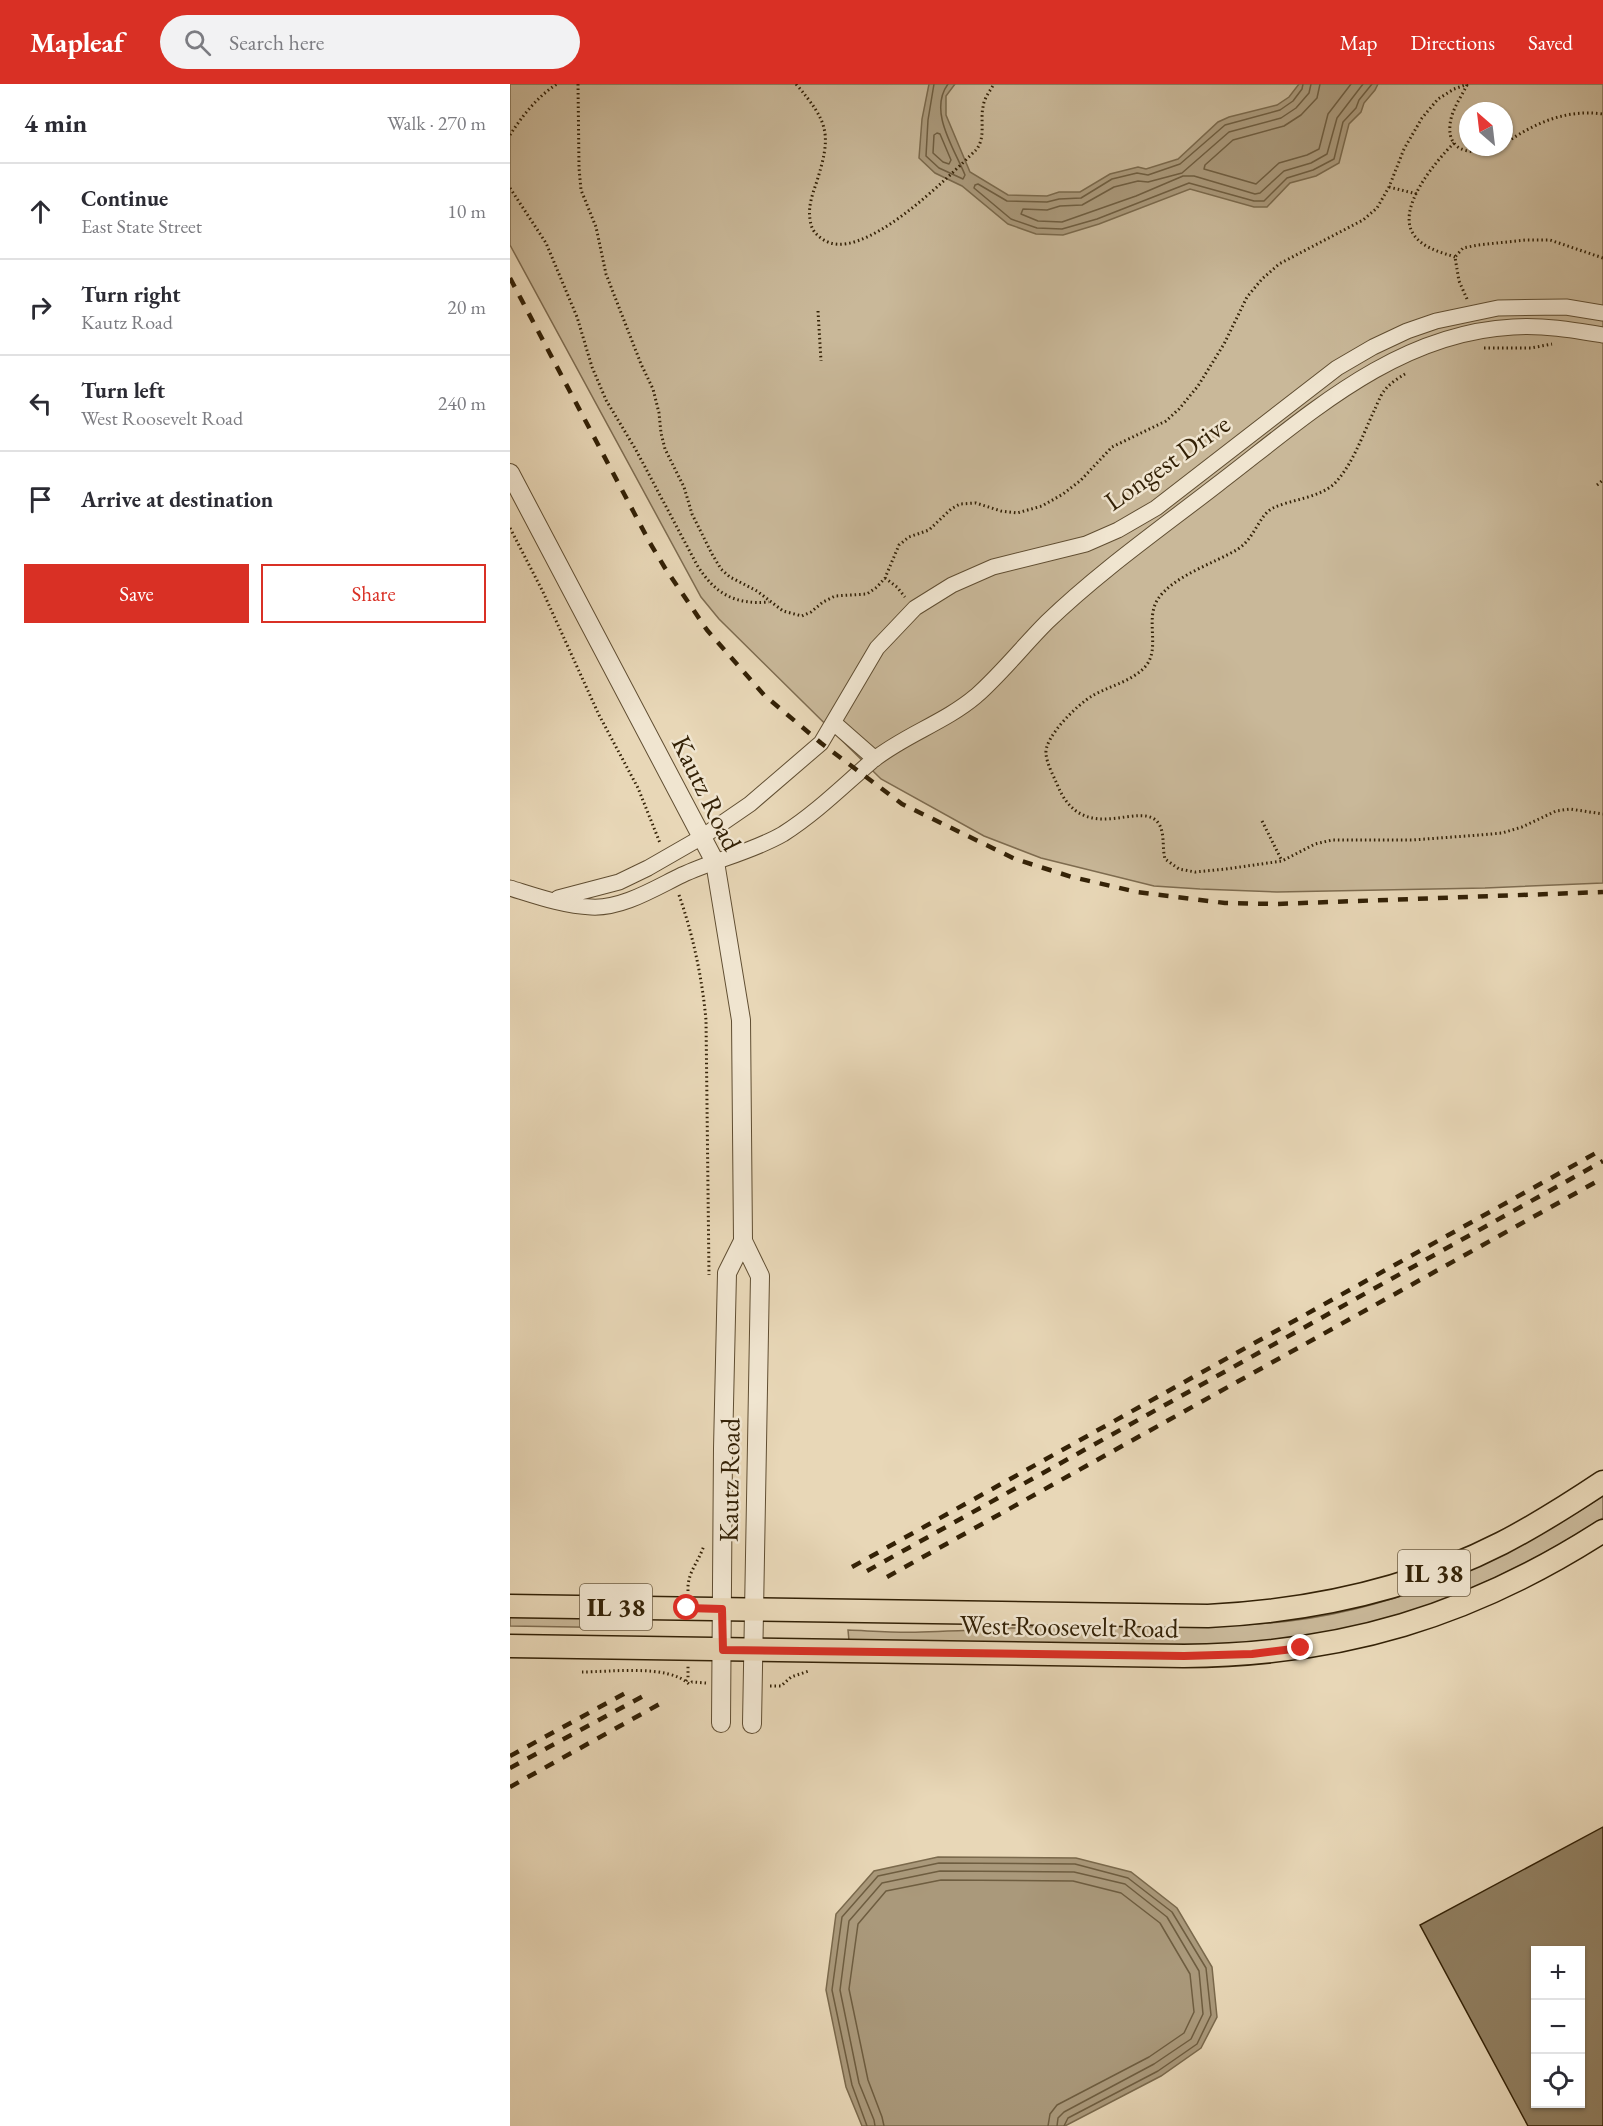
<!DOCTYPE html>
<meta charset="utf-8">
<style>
body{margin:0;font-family:"EB Garamond",serif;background:#f2f2f3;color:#2b2b33}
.controls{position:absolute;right:18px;bottom:18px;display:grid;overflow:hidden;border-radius:0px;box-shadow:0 2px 4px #0004}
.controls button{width:54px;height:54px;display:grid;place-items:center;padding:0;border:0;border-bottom:2px solid #e1e1e2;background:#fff;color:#2b2b33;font:30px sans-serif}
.compass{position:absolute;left:949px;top:18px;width:54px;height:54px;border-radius:50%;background:#fff;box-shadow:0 2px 4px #0004;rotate:332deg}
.stop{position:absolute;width:18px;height:18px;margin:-14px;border:4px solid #d93025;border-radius:50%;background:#fff}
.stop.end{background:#d93025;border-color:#fff;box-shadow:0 2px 6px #0008}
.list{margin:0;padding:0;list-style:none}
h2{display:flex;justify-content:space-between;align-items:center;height:78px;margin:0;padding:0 24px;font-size:26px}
h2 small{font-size:20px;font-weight:400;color:#7c7c81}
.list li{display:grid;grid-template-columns:39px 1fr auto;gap:18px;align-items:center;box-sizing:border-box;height:96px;padding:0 24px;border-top:2px solid #e1e1e2}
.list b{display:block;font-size:22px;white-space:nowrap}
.list p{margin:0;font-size:20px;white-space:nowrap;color:#7c7c81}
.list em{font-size:20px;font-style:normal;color:#7c7c81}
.actions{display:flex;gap:12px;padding:18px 24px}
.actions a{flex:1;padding:14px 0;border:2px solid #d93025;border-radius:0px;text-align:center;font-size:21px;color:#d93025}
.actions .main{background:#d93025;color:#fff}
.icon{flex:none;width:33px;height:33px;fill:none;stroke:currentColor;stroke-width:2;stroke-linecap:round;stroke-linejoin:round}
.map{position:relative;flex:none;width:1093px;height:2042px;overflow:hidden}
header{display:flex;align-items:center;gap:36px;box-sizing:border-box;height:84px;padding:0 30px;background:#d93025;color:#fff}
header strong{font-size:28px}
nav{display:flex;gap:33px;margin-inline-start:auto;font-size:21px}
.search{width:420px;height:54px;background:#f2f2f3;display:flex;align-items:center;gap:15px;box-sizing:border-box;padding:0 21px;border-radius:33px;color:#7c7c81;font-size:22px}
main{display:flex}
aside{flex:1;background:#fff}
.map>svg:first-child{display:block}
</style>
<header>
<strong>Mapleaf</strong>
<div class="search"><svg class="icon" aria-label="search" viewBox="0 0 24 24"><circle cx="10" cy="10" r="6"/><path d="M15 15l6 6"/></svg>Search here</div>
<nav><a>Map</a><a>Directions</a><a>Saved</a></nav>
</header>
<main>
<aside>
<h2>4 min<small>Walk · 270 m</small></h2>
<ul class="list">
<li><svg class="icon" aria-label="ahead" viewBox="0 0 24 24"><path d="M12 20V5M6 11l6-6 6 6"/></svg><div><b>Continue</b><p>East State Street</p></div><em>10 m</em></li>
<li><svg class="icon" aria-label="right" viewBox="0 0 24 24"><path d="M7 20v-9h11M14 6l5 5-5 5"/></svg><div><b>Turn right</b><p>Kautz Road</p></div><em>20 m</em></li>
<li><svg class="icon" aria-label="left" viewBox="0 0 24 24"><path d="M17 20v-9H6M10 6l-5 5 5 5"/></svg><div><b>Turn left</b><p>West Roosevelt Road</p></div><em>240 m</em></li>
<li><svg class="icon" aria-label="arrive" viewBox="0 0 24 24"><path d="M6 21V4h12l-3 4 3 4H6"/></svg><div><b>Arrive at destination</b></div></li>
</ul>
<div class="actions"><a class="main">Save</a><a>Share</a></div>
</aside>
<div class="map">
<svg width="1093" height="2042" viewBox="0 0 1093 2042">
<rect width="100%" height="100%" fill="#e8d7b7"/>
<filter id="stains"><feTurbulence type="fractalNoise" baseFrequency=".00333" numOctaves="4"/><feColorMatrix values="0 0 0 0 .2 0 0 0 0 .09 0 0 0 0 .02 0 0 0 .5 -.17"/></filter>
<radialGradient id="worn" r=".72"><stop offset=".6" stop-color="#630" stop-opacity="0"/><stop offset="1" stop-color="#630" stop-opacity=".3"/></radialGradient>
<path fill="#c9b899" stroke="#7e6c50" stroke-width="1.5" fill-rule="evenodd" d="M0,0H1093V799L975,804L767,808L690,805L644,802L531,774L474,752L371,695L209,535L191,513L0,161ZM958,27H994V63H958Z
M1093,1412V1434C1001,1493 901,1537 792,1553C727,1563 662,1560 597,1560C511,1559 425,1558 339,1557L338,1546C363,1547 387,1549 411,1548C461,1547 511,1543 561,1541C622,1540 682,1542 743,1540C870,1534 988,1480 1093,1412Z
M0,1533L126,1534L127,1544L0,1542Z"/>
<path fill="#aa997b" stroke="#7a694c" stroke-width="1.5" d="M419,0H445L436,12V31L460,88L498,111L537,112L549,108H570L600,90L628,83L636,85L668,75L708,38L719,33L767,21L779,13L789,0H868L865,6L854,19L851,28L839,40L829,79L806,92L780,99L757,123H744L680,105L589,140L553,151L526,150L498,140L452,102L425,89L409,74L412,35Z
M428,1773L566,1774L621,1788L667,1824L702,1883L707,1933L691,1964L651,1992L555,2042H352L336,2003L316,1906L326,1830L364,1787Z"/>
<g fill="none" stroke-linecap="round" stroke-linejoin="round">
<path stroke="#6e5d40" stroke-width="1.5" d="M424,0L418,36L416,72L429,84L453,95L455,91C444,64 418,27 438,0
M793,0L792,5L783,17L770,26L715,41L670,80L638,91L627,89L602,95L571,114L549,115L537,118L497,117L468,100L465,101L464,104L501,135L527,144L552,145L587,135L679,99L744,117H754L777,94L803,86L824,75L833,38L846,24L849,16L862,0
M801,0L799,9L786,24L771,34L719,48L672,89L638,98L628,97L604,103L572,121L550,122L537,126L513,125L511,130L528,137L552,138L626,112L673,92H684L745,110L750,109L774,87L801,79L817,70L827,34L853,0
M810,0L807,14L791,31L774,42L723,56L695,81L694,85L746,100L769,79L797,71L809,65L818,30L841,0
M427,49L430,50L441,76L439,80L433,78L423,69L424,51Z
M357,2042L342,2001L322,1906L332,1833L368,1792L429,1779L565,1780L618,1794L662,1828L696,1884L701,1931L687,1960L648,1987L558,2034L554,2042
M365,2042L364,2036L349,1999L330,1906L339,1837L372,1799L430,1787L564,1788L615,1800L657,1833L689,1887L693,1930L681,1955L644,1980L554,2028L548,2034L547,2042
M374,2042L372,2033L358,1996L339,1905L348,1840L376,1807L431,1796L563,1797L611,1809L650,1839L680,1890L684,1928L674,1949L639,1973L547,2021L540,2030L538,2042"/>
</g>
<path fill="#918062" stroke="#332106" stroke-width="1.5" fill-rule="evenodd" d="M1093,1743V2042H1018L910,1841ZM1026,1866H1071V2019H1026Z"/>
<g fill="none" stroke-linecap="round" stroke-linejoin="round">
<g stroke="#604e32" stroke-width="17">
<path id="minor" d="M324,639L365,675
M0,804C26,812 54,822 81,823C112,825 145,804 172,791C204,776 242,768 273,750C306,729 333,702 362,677C394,651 434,639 466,612C492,589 513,562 537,538C590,487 650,445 708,400C796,333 885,249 1003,243C1034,241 1063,246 1093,251
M48,814L109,798L138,784L192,753L240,720L311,659L367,564L405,524L442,501L483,483L576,460L608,446L646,424L827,284L863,263L897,247L926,237L988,224L1056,223L1093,229"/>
</g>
<g stroke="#604e32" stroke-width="20">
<path id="tertiary" d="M0,389L205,778L231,936L233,1157L250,1192L242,1640
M211,1639L213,1364L217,1189L233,1157"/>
</g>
<g stroke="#332106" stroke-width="25">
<path id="primary" d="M0,1522L698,1532C801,1527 900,1506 992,1459C1027,1441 1060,1420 1093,1398
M0,1562L674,1572C831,1571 961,1532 1093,1447"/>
</g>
<path stroke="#332106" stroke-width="3" stroke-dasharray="1.5 3" stroke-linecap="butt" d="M68,0L69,84L71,106L86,143L96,190L131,280L143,305L149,329L151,349L155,365L174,403L182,430L202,470L211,485L220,493L247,507L273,527L292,532L301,528L313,518L325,512L357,510L367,503L375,494L389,461L399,453L419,446L441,425L450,420L466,419L491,427L507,429L532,422L553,410L571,396L602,363L656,337L669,325L688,302L714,260L737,213L752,195L769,180L853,136L867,124L879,103L894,65L912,34L928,15L944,5L958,0
M286,0C319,39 322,50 306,100C302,111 298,124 300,135C301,144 304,149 311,154C349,185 440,91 466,66C476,54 470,37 473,23C474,14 480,7 484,0
M957,1C951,13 941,27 940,41C937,71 967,71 987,63
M0,51C12,32 28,12 47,0
M944,59C926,77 885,125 904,151C913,164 930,168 945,173
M994,60C1025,39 1055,25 1093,30
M879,103L907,110
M0,104L36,159L67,233L82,283L96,316L126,366L187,481C205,510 225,521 259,518
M957,215L949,197L945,173L953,164L968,161L1016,156H1040L1093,174
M308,227L311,277
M974,264H1021L1042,260
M895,290C888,294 879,300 874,307C870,312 867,321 864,327C853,350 843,380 825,399C810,414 782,415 763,424C749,431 745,454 728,465C705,479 663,492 648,515C634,536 652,566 634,584C620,598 599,602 582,612C568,620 534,653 536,670C537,680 543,691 547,700C573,766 632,713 649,740C655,750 652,764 655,775L669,785L685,788L716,785L772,777L805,760L822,756H902L970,751L992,749L1012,743L1046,727L1060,725L1093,730
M1087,401L1093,396
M0,444L33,508L89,631L128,704L150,759
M375,494L387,503L395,513
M752,737L772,777
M169,811C183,851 192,893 196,936L199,1191
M178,1507C177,1488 189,1478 194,1461
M72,1588C100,1588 158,1580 179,1600L182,1598L196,1599
M176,1597L178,1595V1582
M260,1602H271L281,1593L299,1587"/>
<use href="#minor" stroke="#f0e5d0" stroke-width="15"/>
<use href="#tertiary" stroke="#f0e5d0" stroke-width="18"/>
<use href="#primary" stroke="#e8d7b7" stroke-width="22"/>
<path stroke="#332106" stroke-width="4.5" stroke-dasharray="10 10" stroke-linecap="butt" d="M0,194L140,459L155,484L197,546L254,611L311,659L392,720L505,775L562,793L627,808L715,819L766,820L1093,808
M342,1483L1093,1065
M357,1487L1093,1077
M377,1493L1093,1094
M0,1672L119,1607
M0,1684L135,1611
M0,1703L155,1617"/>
</g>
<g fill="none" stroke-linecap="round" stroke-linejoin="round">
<path stroke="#d93025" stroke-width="8" d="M177,1524L212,1525L213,1566L674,1572L742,1570L791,1564"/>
</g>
<g text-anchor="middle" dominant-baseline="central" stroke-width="5" stroke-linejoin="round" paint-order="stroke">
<g fill="#f0e5d0" stroke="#6c5c43" stroke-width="1.5">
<rect x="888" y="1466" width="72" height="46" rx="4.5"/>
<rect x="70" y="1500" width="72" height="46" rx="4.5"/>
</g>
<g font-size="26" font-weight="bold" fill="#332106">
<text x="924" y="1489">IL 38</text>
<text x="106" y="1523">IL 38</text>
</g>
<g font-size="27" fill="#332106" stroke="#f0e5d0">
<text transform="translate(657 378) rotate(-35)">Longest Drive</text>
<text transform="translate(197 709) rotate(64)">Kautz Road</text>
<text transform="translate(219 1396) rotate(-89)">Kautz Road</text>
<text transform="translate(559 1542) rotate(1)">West Roosevelt Road</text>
</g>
</g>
<rect width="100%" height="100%" filter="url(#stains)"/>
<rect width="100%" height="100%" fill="url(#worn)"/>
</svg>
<div class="controls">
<button>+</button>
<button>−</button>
<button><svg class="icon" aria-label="locate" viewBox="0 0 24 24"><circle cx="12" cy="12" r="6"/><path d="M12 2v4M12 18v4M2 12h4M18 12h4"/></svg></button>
</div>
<svg class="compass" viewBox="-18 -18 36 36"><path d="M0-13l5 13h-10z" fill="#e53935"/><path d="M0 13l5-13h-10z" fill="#7c7c81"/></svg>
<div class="stop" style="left:177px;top:1524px"></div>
<div class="stop end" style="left:791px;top:1564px"></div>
</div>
</main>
